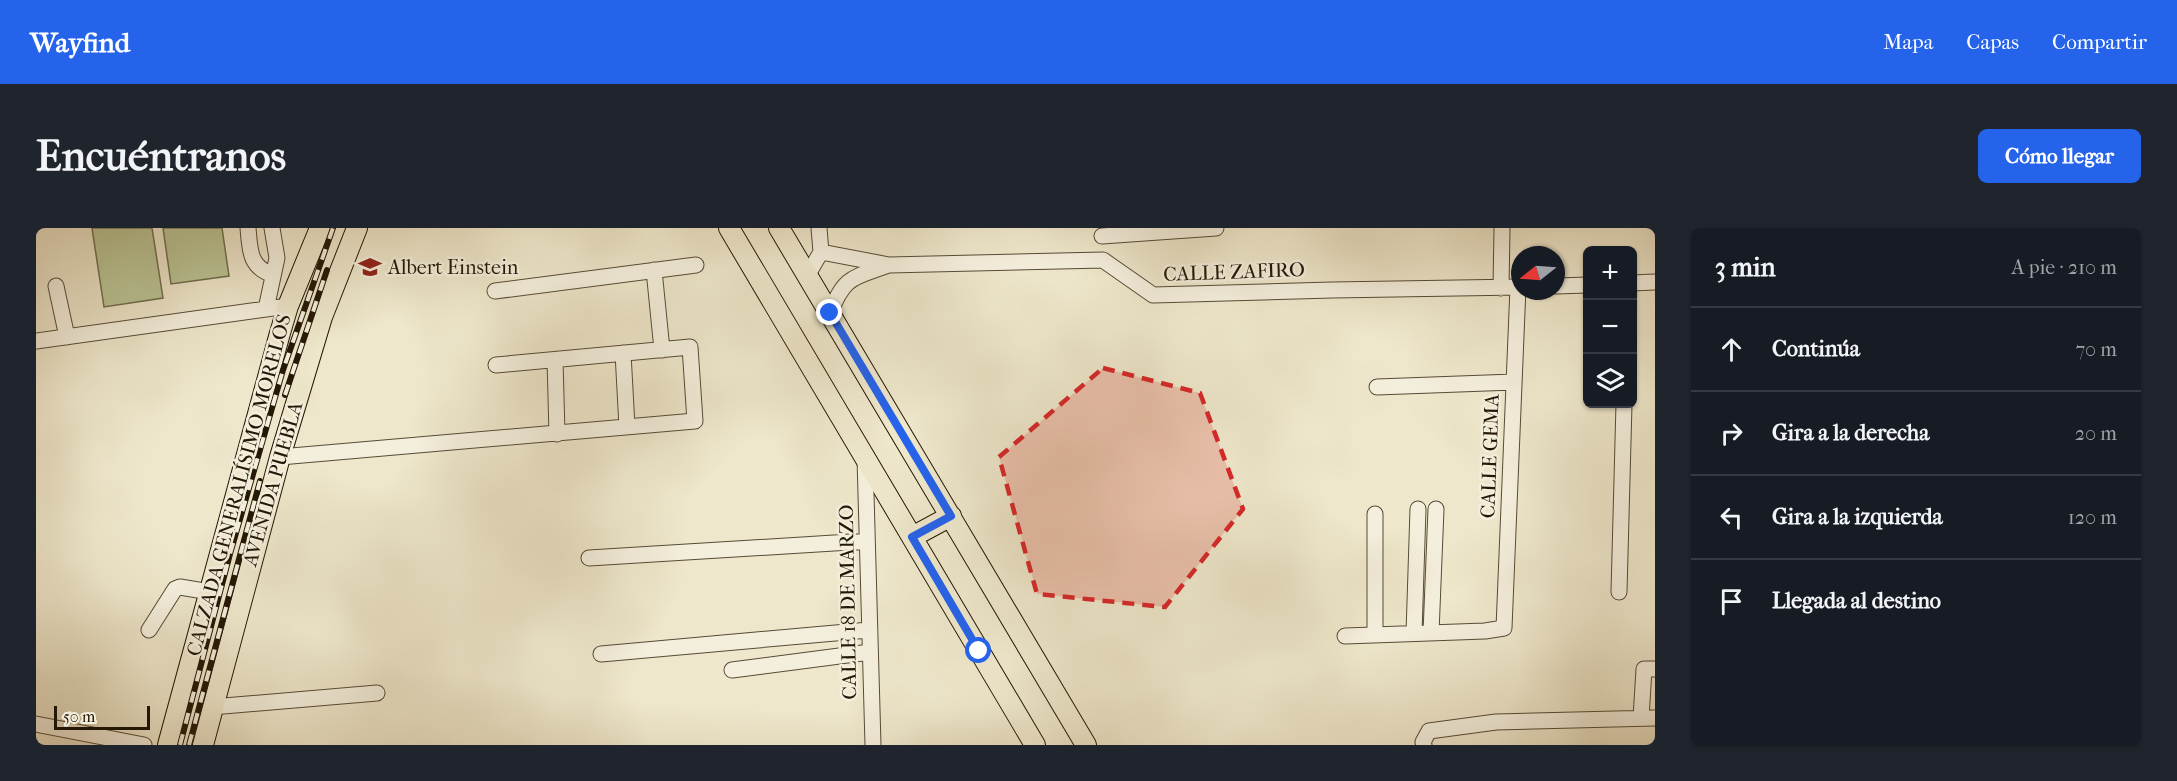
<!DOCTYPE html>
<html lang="es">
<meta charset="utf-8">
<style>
body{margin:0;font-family:"IM FELL French Canon",serif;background:#20242c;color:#f1f3f6}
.controls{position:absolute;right:18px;top:18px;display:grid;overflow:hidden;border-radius:9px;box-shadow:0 2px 4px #0004}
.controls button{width:54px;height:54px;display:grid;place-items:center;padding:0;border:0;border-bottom:2px solid #363941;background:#171b24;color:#f1f3f6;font:30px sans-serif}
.compass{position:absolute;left:1475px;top:18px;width:54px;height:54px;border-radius:50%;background:#171b24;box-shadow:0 2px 4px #0004;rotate:253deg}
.scale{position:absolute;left:18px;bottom:15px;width:96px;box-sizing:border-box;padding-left:6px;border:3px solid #241705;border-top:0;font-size:16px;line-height:21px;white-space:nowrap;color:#241705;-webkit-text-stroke:4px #f4efdd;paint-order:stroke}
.stop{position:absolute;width:18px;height:18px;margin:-14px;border:4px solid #2563eb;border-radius:50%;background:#fff}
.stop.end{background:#2563eb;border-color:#fff;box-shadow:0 2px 6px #0008}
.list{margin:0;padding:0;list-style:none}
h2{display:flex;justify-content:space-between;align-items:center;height:78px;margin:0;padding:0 24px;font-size:26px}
h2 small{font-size:20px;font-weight:400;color:#9ea1a6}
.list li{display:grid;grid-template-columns:39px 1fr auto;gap:18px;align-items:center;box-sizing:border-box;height:84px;padding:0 24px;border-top:2px solid #363941}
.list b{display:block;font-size:22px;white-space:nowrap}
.list em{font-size:20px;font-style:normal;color:#9ea1a6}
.icon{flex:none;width:33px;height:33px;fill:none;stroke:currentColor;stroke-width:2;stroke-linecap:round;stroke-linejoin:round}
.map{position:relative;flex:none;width:1619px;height:517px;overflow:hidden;border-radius:9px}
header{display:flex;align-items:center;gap:36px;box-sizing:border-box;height:84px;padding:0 30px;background:#2563eb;color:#fff}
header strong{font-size:28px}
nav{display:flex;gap:33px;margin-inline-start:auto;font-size:21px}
.intro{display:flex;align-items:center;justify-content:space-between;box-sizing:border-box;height:144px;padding:0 36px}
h1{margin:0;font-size:42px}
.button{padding:15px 27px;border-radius:9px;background:#2563eb;color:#fff;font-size:21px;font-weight:700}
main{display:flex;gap:36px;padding:0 36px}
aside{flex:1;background:#171b24;border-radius:9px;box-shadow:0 2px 4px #0004}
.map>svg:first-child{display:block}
</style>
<header>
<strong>Wayfind</strong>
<nav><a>Mapa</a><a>Capas</a><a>Compartir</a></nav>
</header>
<div class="intro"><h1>Encuéntranos</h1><a class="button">Cómo llegar</a></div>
<main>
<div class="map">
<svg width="1619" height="517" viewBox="0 0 1619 517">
<rect width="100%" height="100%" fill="#eee7cb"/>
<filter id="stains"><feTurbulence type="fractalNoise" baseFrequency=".00333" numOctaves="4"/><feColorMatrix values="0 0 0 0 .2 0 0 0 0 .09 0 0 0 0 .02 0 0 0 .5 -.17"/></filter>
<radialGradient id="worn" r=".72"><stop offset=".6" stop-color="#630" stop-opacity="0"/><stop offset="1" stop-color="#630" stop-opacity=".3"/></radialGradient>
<path fill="#bbc596" stroke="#706e4e" stroke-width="1.5" d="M56,0H116L127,70L68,79Z
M127,0H186L193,48L135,56Z"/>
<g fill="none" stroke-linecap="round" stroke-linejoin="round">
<g stroke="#564b36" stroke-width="17">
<path id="minor" d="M212,0C214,22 213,39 237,47
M1066,8L1180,0
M785,24L853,37L1067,32L1117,67L1296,62L1484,59
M618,42L626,122
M771,48L785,24L783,0
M1596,55L1619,54
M20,58L31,109
M1520,58L1552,57
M1465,60L1466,0
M459,63L660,37
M230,81L241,30L236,0
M794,85C808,49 816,50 850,38
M0,113L252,78
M587,125L591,199
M519,132L521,206
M1341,159L1478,154
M244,229L659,193L654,119L460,137
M829,230L837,517
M553,330L814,314H831
M1583,364L1588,176
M113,402L139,361L144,359L174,364
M1378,405L1382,281
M1395,405L1400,281
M1339,407V286
M1309,408L1449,403L1468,400L1482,59
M565,426L833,402
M696,442L834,424
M176,479L341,465
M1605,490L1608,441H1619
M0,496L108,517
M1388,517L1387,514L1393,503L1460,494L1619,490"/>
</g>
<g stroke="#241705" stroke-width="22">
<path id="major" d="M693,0L999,517
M743,0L1050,517
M876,309L915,288
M132,517L244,105L252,78L284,0
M167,517L244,229L286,89L321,0"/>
</g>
<use href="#minor" stroke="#f4efdd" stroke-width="15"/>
<use href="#major" stroke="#eee7cb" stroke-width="20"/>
<g stroke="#241705" stroke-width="6">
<path id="rail" d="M249,167L291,42
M144,517L194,326L247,142L297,0
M153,517L224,253"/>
</g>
<use href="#rail" stroke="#f4efdd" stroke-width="4" stroke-dasharray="11" stroke-linecap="butt"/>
</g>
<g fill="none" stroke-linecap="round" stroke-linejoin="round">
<path stroke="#2563eb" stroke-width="8" d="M794,85L915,288L876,309L943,423"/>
</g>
<path fill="#d62828" fill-opacity="0.2" stroke="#d62828" stroke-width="4.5" stroke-dasharray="12 8" stroke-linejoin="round" d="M1067,140L1164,165L1207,281L1129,379L1001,366L963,229Z"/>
<defs>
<g id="school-bare" transform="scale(1.8)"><path d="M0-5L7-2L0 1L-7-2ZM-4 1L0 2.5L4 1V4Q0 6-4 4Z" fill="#8f2418" stroke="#f4efdd" stroke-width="2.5" paint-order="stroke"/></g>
</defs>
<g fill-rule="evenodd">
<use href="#school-bare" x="334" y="39"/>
</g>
<g text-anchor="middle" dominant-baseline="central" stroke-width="5" stroke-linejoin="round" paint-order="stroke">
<g font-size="20" fill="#241705" stroke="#f4efdd" text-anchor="start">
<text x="352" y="39">Albert Einstein</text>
</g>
<g font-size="20" fill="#241705" stroke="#f4efdd">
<text transform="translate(1198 44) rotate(-2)">CALLE ZAFIRO</text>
<text transform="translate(1454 228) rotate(-88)">CALLE GEMA</text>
<text transform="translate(237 256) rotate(-74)">AVENIDA PUEBLA</text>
<text transform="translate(203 257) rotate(-75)">CALZADA GENERALÍSIMO MORELOS</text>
<text transform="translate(812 374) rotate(-91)">CALLE 18 DE MARZO</text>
</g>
</g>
<rect width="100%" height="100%" filter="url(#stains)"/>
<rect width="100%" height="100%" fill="url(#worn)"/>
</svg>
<div class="controls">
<button>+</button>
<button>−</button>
<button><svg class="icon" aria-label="layers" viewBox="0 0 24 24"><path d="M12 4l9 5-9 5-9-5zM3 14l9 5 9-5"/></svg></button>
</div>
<svg class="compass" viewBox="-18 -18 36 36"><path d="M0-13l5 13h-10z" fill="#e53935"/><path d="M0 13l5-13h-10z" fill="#9ea1a6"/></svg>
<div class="scale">50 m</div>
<div class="stop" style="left:943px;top:423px"></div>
<div class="stop end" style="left:794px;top:85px"></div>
</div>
<aside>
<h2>3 min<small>A pie · 210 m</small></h2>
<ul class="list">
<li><svg class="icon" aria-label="ahead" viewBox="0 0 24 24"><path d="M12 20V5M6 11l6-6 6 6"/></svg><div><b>Continúa</b></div><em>70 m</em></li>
<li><svg class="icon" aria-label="right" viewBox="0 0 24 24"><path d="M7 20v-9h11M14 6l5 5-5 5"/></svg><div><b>Gira a la derecha</b></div><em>20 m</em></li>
<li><svg class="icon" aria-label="left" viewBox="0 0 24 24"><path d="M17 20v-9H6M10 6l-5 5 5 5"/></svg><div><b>Gira a la izquierda</b></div><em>120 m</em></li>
<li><svg class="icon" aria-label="arrive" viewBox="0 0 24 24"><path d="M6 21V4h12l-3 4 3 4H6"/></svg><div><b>Llegada al destino</b></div></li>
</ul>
</aside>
</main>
